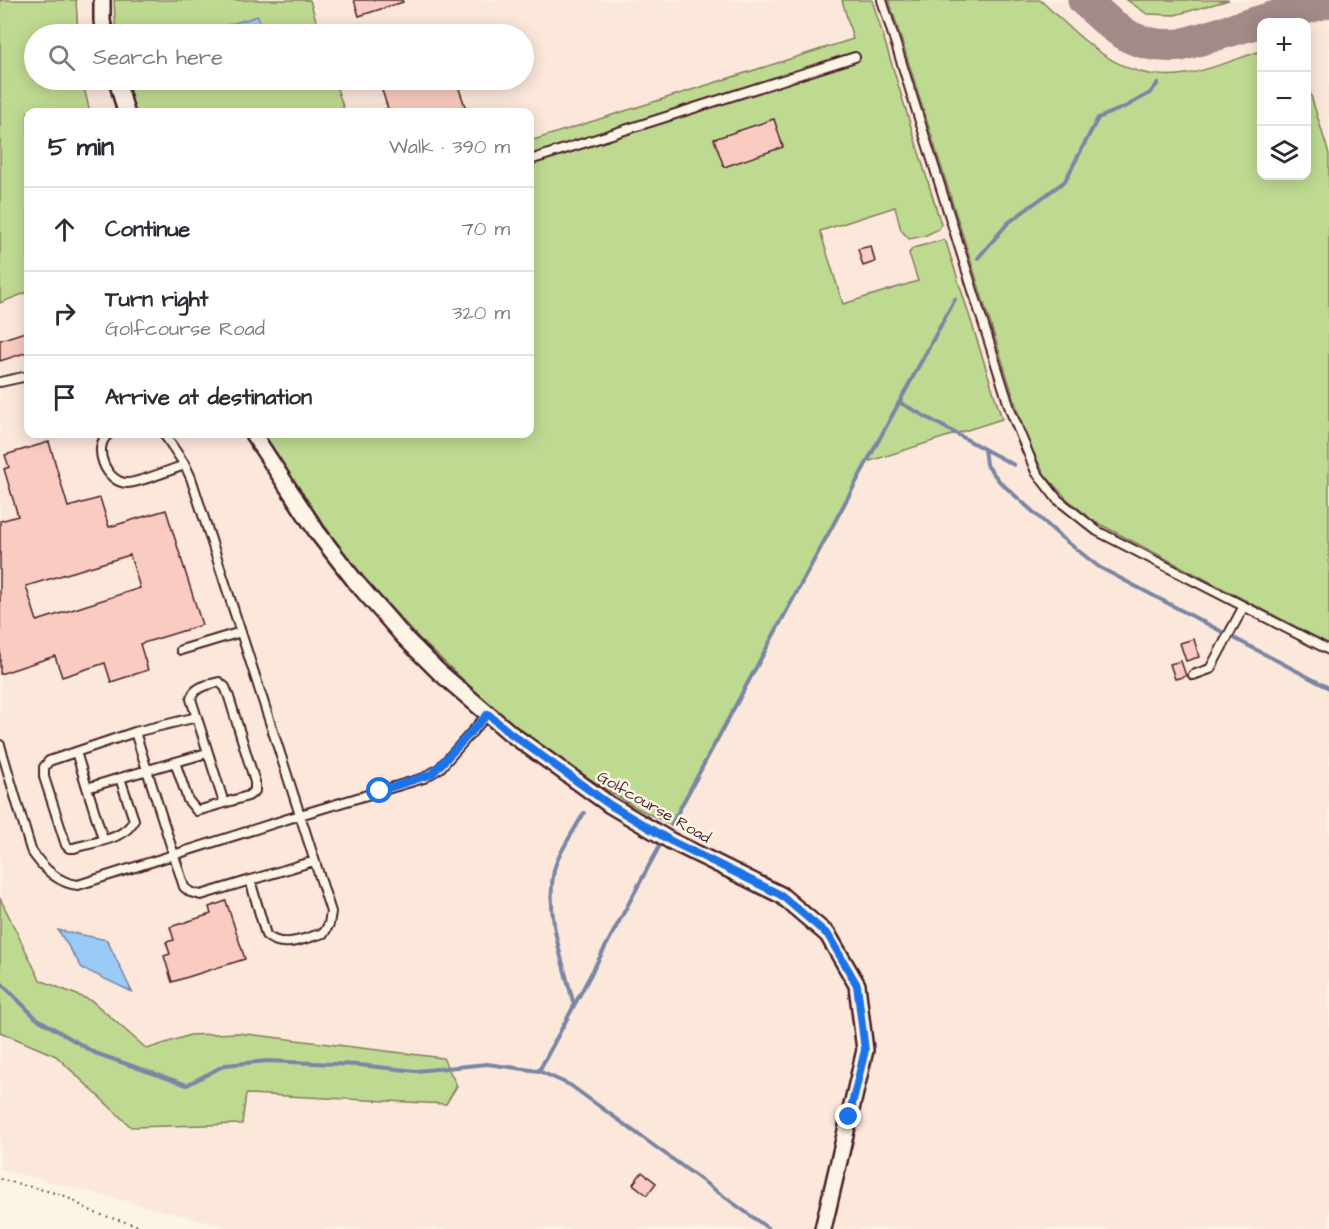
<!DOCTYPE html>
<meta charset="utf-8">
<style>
body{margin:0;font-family:"Architects Daughter",sans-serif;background:#f7f7f7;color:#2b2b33}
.controls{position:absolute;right:18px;top:18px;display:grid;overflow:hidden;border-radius:12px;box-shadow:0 3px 15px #0003}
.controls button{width:54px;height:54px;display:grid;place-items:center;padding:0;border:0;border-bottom:2px solid #e1e1e2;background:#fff;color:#2b2b33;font:30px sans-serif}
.stop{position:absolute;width:18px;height:18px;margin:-14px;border:4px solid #1a73e8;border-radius:50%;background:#fff}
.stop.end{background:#1a73e8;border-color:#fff;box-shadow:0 2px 6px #0008}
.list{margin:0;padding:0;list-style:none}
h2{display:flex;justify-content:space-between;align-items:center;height:78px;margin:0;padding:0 24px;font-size:26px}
h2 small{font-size:20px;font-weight:400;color:#7c7c81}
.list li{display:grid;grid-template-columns:39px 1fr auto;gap:18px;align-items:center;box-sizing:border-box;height:84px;padding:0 24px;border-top:2px solid #e1e1e2}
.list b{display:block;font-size:22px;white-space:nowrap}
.list p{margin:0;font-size:20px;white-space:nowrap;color:#7c7c81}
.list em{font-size:20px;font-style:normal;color:#7c7c81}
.icon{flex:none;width:33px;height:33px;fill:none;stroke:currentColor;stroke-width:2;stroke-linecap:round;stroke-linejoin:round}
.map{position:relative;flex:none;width:1329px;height:1229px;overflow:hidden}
.search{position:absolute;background:#fff;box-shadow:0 3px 15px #0003;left:24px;top:24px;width:510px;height:66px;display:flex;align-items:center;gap:15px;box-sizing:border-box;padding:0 21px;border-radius:33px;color:#7c7c81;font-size:22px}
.panel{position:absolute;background:#fff;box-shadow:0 3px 15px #0003;left:24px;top:108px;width:510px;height:330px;border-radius:12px}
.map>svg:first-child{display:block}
</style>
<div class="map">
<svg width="1329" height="1229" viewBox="0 0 1329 1229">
<rect width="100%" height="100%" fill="#fcf5e5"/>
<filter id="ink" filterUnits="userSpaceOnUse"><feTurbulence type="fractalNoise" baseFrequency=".0167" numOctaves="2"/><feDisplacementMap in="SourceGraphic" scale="12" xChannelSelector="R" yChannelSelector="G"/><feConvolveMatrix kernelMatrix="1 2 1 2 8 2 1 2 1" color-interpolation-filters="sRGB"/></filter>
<g filter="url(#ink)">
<path fill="#fbe8da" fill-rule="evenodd" d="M0,0H1329V1229H235L0,1169ZM1262,22H1306V176H1262ZM34,34H524V80H34ZM28,112H530V434H28Z"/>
<path fill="#beda91" stroke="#847c5e" stroke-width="1.5" d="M0,0H76L78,34H34V80H82L90,112H28V292L0,303Z
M114,0H310L320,34H116Z
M842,0H872L941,224L939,229L924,236L909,239L901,230L895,207L820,231L843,304L918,281L909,253L913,248L943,240L946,242L1002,419L867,462L671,825L635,807L577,771L506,720L419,638L353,566L275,455L263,434H530V141L853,39Z
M889,0H1040C1083,39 1122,85 1186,74C1210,70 1238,58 1261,51L1262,176H1306L1307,83L1329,154V644L1092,520L1066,498L1045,475L1027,440Z
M1127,0H1229L1175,15L1147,14Z
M125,80H334L345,112H134Z
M0,898L40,980L92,1001L147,1049L190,1035L238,1033L443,1058L457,1086L446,1104L246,1094L242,1124L131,1127L56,1056L0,1032Z"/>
<path fill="#9acaf6" stroke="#7a86a5" stroke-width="1.5" d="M258,16L264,34H198Z
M58,930L107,940L132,992L82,968Z"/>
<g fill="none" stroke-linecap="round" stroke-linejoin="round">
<path stroke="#7a86a5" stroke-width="4" d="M978,258L1008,223L1065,181L1098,118L1127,106L1150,93L1158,83
M899,402L984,449L986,464L1000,482L1061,537L1099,567L1329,688
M984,449L1014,465
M671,825L955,299
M0,982L36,1018L95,1053L187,1085L225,1065L267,1061L359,1065L416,1071L487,1064L539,1071L570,1085L769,1229
M574,1005C563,962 545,915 554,870C557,855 576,827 584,813
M539,1071L660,845"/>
<path stroke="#a38a88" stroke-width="33" d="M1084,0C1117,30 1133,49 1181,45L1329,1"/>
</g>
<path fill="#facbc0" stroke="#4a1f2b" stroke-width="1.5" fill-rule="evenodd" d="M354,0H402L403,2L359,16Z
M405,80H456L467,112H389L381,87Z
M774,119L783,147L724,167L714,139Z
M871,246L875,262L863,266L858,249Z
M28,331V352L0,361V340Z
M49,442L68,507L100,498L109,527L166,510L202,625L140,644L148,670L111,682L105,663L62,677L55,656L0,674V521L18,516L4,469L9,467L5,455ZM130,555L140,588L37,621L26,586Z
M1194,639L1199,657L1186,661L1180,643Z
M1181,661L1186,676L1175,679L1170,664Z
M226,901L245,959L172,982L164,956L170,954L166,942L174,940L170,927L211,914L209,907Z
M642,1172L656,1183L647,1195L633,1184Z"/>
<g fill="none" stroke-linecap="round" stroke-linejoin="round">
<g stroke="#4a1f2b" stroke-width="12">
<path id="lane" d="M882,0L1011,412L1036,472L1057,499L1097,531L1329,650
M530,160L855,57
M0,382L28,376
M109,434C91,446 106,483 127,483C139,483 172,469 185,465
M164,434L185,465L191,478L300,815L424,778L440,768L488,714
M181,650L241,632
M1193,675L1210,669L1244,606
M197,717L135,732L49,761L44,767V777L66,845L69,848H74C93,842 125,840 134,820L120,778L207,753
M135,732L184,887L190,892L201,895L314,861
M0,745L31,850C42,867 58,883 78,885L300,815L331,912L329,924L324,933C304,938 283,950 266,935L250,880
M76,752L103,839
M175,762L188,800L197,811L248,796L255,791V782L229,697L225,687L219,682C208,685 194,686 191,699L224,803
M87,788L120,778"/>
</g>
<g stroke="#4a1f2b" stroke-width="20">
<path id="street" d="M102,0V21L105,34
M117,80L126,112
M253,434L317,532L355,581L404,637L438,671L510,733L610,805L671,841L781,895L828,935L857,985L865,1050L823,1229"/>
</g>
<path stroke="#4a1f2b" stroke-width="2" stroke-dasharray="1.5 4.5" stroke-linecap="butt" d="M0,1179L63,1195L95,1213L149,1229"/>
<use href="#lane" stroke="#fcf5e5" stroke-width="8"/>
<use href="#street" stroke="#fcf5e5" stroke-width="15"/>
</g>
</g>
<g fill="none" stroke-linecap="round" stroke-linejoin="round" filter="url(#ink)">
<path stroke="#1a73e8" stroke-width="8" d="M380,791L432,774L488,714L510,733L610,805L671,841L781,895L828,935L857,985L865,1050L849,1117"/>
</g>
<g text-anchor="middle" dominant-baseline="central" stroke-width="5" stroke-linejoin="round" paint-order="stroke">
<g font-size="16" fill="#4a1f2b" stroke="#fcf5e5">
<text transform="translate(654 807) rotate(30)">Golfcourse Road</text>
</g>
</g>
</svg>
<div class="controls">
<button>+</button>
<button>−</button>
<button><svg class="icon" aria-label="layers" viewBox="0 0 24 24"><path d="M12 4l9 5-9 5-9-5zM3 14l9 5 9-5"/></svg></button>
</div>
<div class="stop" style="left:380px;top:791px"></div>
<div class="stop end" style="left:849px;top:1117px"></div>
<div class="search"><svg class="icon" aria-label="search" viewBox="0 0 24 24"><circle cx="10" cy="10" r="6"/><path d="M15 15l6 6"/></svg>Search here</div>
<section class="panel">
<h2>5 min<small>Walk · 390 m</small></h2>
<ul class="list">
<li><svg class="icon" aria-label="ahead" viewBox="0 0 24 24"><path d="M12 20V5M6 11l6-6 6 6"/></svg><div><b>Continue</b></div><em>70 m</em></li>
<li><svg class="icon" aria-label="right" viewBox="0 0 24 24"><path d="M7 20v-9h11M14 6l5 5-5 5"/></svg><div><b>Turn right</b><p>Golfcourse Road</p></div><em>320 m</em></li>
<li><svg class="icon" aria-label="arrive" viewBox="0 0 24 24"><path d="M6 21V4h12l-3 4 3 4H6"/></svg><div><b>Arrive at destination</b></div></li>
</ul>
</section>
</div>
